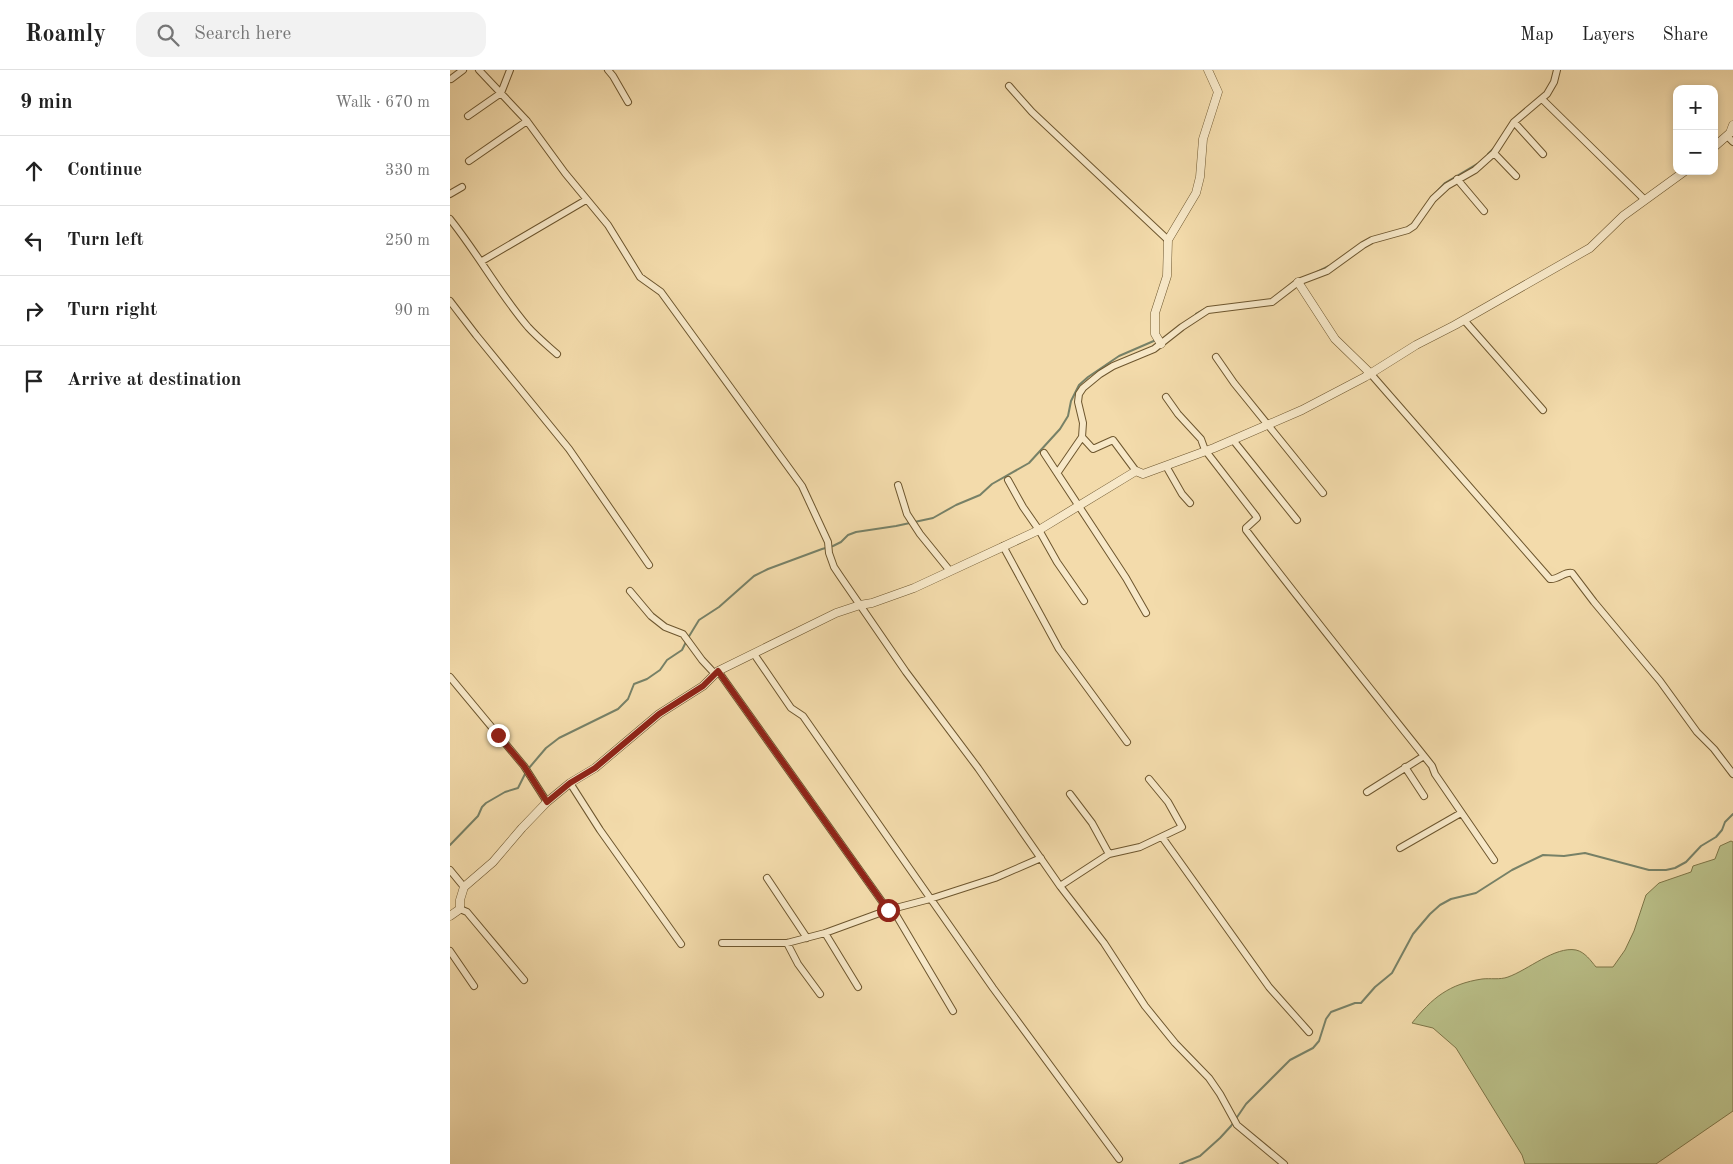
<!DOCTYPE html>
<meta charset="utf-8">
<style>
body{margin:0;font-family:"Old Standard TT",serif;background:#f2f2f2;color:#222}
.controls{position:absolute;right:15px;top:15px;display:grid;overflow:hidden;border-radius:10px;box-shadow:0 2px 8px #0003}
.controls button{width:45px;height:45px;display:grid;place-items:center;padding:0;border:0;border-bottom:1px solid #e0e0e0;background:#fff;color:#222;font:25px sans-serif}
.stop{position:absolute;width:15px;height:15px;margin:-11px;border:4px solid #8f2418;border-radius:50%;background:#fff}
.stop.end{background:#8f2418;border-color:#fff;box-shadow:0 1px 5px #0008}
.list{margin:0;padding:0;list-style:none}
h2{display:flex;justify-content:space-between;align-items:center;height:65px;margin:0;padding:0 20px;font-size:21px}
h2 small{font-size:16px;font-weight:400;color:#767676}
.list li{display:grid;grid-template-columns:32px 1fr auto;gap:15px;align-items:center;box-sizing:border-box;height:70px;padding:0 20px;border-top:1px solid #e0e0e0}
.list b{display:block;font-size:19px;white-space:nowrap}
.list em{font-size:16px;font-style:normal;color:#767676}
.icon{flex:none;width:28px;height:28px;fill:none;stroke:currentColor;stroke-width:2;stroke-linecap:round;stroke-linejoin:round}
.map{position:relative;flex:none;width:1283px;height:1094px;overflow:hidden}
header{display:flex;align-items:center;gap:30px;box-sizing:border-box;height:70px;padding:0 25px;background:#fff;border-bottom:1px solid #e0e0e0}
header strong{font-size:24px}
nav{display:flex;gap:28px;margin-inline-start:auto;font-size:18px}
.search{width:350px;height:45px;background:#f2f2f2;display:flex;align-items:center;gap:12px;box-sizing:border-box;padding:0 18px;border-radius:15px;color:#767676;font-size:19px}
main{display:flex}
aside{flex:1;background:#fff}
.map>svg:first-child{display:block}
</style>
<header>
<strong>Roamly</strong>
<div class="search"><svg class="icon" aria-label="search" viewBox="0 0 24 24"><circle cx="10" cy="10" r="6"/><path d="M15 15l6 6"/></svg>Search here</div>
<nav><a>Map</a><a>Layers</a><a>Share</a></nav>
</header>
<main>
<aside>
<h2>9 min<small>Walk · 670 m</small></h2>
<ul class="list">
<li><svg class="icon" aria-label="ahead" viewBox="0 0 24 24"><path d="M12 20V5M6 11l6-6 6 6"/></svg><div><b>Continue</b></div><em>330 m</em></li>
<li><svg class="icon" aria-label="left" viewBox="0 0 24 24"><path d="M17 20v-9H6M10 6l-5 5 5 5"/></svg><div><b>Turn left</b></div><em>250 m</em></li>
<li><svg class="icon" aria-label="right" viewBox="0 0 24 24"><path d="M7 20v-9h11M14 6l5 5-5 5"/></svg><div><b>Turn right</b></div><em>90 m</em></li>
<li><svg class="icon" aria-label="arrive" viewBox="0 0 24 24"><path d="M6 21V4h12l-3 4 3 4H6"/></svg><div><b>Arrive at destination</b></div></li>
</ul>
</aside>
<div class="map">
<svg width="1283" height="1094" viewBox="0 0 1283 1094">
<rect width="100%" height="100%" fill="#f3dbab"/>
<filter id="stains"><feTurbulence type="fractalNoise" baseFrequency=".004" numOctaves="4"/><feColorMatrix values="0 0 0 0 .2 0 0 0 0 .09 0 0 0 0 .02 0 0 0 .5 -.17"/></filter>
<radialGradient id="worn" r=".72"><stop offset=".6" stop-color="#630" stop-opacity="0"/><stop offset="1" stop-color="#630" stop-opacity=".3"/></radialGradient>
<path fill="#bac089" stroke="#7d7547" d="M1281,771L1283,772V1041L1206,1094H1075L1072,1085L1006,978L983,958L962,953C982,928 999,914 1032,909C1040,908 1050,910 1058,907C1078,900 1105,876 1126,880C1135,882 1141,891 1146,897H1163L1175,880L1184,861L1196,825L1209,813L1241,802L1243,796L1265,789L1270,776Z"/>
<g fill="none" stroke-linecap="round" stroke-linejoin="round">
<path stroke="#778167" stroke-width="2" d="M1038,84L1045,77
M981,128L995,113L1027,94
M867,202L879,196
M746,244L757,238
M238,568L249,550L269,537L304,506L318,499L372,479L383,476L391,472L398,465L406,462L446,456L483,448L506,435L530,425L542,414L579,393L610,359L618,346L621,331L629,315L638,307L669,286L706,270
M79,698L96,678L109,668L168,639L178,629L184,614L197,609L210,600L217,590L232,580L236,572
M0,775L28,746L32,737L36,733L55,722L68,718L76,702
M730,1094L750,1086L770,1068L781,1056L796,1034L840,990L863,978L869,971L876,949L881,942L905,933H911L925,917L942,903L963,864L980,844L990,835L1001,829L1026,823L1062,800L1093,785L1114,786L1135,783L1199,800H1216L1225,798L1236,792L1251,776L1266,767L1272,760L1275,752L1283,744"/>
<g stroke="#6d562e" stroke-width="8">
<path id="minor" d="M29,0L77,51L115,103L158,155L190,207L211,222L352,416L378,472L379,483L384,497L390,506L456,602L528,698L610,816L654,873L695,936L725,973L759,1008L770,1024L787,1055L834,1094
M158,0L163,6L178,32
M1,9L13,0
M559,16L582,42L718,170
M1092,29L1195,130
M18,46L51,23L60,0
M1064,52L1093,84
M1277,66L1283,72
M1044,83L1066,106
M19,91L77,51
M1007,109L1034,141
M0,124L12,117
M0,149C28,184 49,223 78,257C87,267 97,275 107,284
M32,191L136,130
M0,231L26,265L119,379L199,495
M1014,250L1093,340
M766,287L784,313L873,423
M920,303L1100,509C1108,510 1115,501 1122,503L1144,532L1210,611L1247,662L1264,679L1283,704
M716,327L728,344L751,369L755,380L806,446L807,448L796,458V460C857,540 920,618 982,696L985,704L1044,790
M632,367L643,379L663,370L686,401
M783,370L847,450
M594,383L676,508L696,543
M716,396L732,424L740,433
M608,402L632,367L633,353L628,332L629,324L633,318L650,304L663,296L704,279L732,257L758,240L822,232L848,212L877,201L913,175L922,170L958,160L964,156L983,129L997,116L1025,100L1044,83L1064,52L1097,24L1104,12L1107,0
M558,410L573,437L589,460L607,492L634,531
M448,415L457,444L470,464L500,501
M553,476L609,579L677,672
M180,521L201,546L215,557L233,564L252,590L265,604
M304,584L341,638L353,646L543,918L669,1089
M268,601L438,840
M0,607L74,696L97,732
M955,697L974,726
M120,713L150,760L231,874
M917,722L974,686
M620,724L642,753L659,784
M712,767L819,917L859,962
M950,778L1011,743
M0,800L14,817
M317,808L357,868
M610,816L659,784L690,777L732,757L718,732L699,709
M442,838L503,941
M10,839L17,842L74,910
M375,863L408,917
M272,873H337L375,863L438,840L480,829L545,808L591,788
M337,873L348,894L370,924
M0,881L24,916"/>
</g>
<g stroke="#6d562e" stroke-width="9">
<path id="tertiary" d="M1264,77L1280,63L1283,55
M848,212L885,269L920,303
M711,274L705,264V243L717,206L718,170L746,123L750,107L753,69L768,22L758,0
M0,846L10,839V830L14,817L43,792L72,758L97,732L120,713L145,698L209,644L253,616L268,601L386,543L410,535L422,533L464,518L589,460L686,401L693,404L764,378L852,340L915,307L966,275L1005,255L1140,178L1173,146L1235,101"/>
</g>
<use href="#minor" stroke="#f7e8c8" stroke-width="6"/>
<use href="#tertiary" stroke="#f7e8c8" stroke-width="8"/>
</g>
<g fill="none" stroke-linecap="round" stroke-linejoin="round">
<path stroke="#8f2418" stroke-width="6" d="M48,665L74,696L97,732L120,713L145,698L209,644L253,616L268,601L438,840"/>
</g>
<rect width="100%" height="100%" filter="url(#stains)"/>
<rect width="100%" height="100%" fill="url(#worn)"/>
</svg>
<div class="controls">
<button>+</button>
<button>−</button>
</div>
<div class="stop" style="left:438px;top:840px"></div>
<div class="stop end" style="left:48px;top:665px"></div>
</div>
</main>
